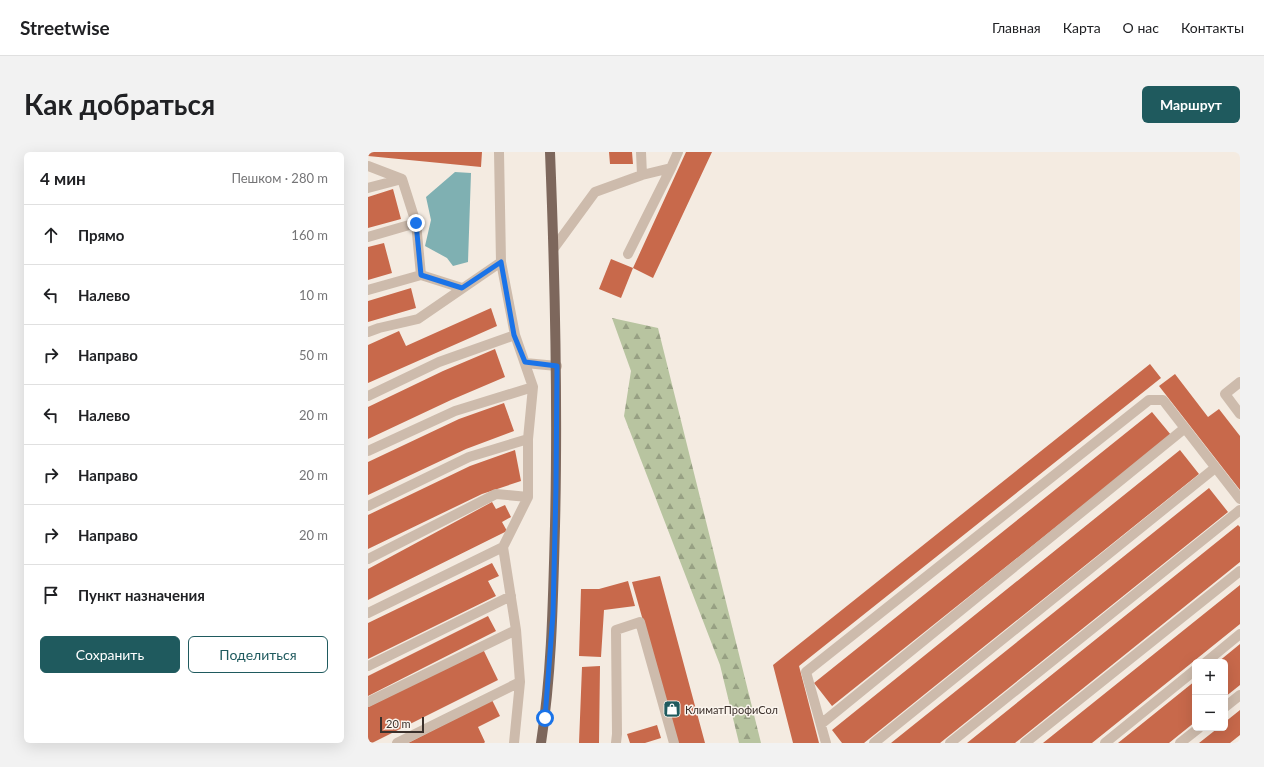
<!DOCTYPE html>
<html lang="ru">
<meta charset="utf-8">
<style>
body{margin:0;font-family:Lato,sans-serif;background:#f2f2f2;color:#202124}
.controls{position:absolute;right:12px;bottom:12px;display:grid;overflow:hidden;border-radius:6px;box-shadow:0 4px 16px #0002}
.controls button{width:36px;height:36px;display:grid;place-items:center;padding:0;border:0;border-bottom:1px solid #e0e0e0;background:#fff;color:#202124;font:20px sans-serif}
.scale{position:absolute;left:12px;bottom:10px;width:44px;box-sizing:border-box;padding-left:4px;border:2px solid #3b302b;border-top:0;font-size:11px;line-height:14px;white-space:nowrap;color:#3b302b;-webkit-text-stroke:3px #fbf5ee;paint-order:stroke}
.stop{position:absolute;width:12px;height:12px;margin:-9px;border:3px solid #1a73e8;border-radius:50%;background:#fff}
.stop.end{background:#1a73e8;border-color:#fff;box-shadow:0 1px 4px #0008}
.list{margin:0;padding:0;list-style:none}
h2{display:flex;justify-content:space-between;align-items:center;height:52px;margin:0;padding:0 16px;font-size:17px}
h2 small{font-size:13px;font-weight:400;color:#757577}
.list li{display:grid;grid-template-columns:26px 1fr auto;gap:12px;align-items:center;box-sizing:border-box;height:60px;padding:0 16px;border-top:1px solid #e0e0e0}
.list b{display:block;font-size:15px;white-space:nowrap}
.list em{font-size:13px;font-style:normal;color:#757577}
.actions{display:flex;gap:8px;padding:12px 16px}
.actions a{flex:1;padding:9px 0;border:1px solid #1f5a5e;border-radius:6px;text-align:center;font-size:14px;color:#1f5a5e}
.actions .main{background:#1f5a5e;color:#fff}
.icon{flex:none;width:22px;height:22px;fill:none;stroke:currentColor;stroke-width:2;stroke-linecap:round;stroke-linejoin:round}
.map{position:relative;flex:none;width:872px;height:591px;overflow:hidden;border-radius:6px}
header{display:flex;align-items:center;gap:24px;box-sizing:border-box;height:56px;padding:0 20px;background:#fff;border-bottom:1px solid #e0e0e0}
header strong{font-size:19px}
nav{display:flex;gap:22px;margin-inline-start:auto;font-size:14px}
.intro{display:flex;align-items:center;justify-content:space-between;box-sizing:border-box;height:96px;padding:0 24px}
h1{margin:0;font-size:28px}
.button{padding:10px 18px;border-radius:6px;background:#1f5a5e;color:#fff;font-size:14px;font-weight:700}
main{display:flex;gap:24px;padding:0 24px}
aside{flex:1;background:#fff;border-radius:6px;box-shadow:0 4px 16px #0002}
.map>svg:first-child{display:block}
</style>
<header>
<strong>Streetwise</strong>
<nav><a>Главная</a><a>Карта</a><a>О нас</a><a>Контакты</a></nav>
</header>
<div class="intro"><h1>Как добраться</h1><a class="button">Маршрут</a></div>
<main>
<aside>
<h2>4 мин<small>Пешком · 280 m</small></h2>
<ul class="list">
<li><svg class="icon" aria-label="ahead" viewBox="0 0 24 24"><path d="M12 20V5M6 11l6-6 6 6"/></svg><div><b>Прямо</b></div><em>160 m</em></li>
<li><svg class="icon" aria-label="left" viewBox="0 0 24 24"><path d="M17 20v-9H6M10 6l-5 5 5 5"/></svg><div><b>Налево</b></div><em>10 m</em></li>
<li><svg class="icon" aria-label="right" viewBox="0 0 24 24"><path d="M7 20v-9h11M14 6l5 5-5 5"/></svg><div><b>Направо</b></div><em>50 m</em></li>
<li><svg class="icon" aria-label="left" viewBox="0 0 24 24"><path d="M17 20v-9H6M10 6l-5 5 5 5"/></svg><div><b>Налево</b></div><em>20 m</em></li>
<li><svg class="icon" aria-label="right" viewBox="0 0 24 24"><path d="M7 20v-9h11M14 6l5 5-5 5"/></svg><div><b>Направо</b></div><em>20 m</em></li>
<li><svg class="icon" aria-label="right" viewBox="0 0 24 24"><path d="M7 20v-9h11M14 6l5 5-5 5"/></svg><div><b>Направо</b></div><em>20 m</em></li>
<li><svg class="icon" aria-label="arrive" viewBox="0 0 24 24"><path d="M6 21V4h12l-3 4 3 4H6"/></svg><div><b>Пункт назначения</b></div></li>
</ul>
<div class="actions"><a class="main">Сохранить</a><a>Поделиться</a></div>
</aside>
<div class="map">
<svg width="872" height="591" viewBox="0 0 872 591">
<defs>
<pattern id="forest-firs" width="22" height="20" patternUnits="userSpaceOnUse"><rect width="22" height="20" fill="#b8c4a0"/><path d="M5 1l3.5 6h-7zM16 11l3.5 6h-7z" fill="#97a083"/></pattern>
</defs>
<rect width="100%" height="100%" fill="#f4ebe1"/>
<path fill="url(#forest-firs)" d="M244,166L290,176L393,591H371L352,513L256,264L263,219Z"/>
<path fill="#7fb0b2" d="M87,20L103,21L100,110L85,114L79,106L57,94L63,68L58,45Z"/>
<path fill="#c8694b" d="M0,0H114L113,15L0,4Z
M241,0H264L265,12H242Z
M318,0H344L285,126L265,116Z
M25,37L33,67L0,76V45Z
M16,91L24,121L0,128V95Z
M243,107L265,116L253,146L231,137Z
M43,136L48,156L0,170V149Z
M123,156L129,174L0,231V193L31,179L38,194Z
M127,197L137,225L83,248L0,287V255L75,219Z
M782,212L793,226L431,514L451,591H425L405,513Z
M807,222L840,265L851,257L872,284V338L791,234Z
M136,251L146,279L98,297L0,343V310L91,267Z
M784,260L803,283L464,554L446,531Z
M147,298L153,329L114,342L0,397V363L102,314Z
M812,298L831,322L496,591H474L464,578Z
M841,336L860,360L572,591H523Z
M124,350L128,357L137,353L143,365L134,370L139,379L0,448V417Z
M870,373L872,375V410L647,591H599Z
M124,411L131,424L120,429L128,444L0,507V471Z
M292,424L337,591H310L264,430Z
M260,429L267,454L236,458L233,505L211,504L213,437H231Z
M872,433V472L724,591H675Z
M120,464L128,479L0,544V524Z
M872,492V533L857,545V510H850Z
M115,497L130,528L4,591H0V555Z
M232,514L231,591H211L214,515Z
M827,529V570L801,591H750Z
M124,548L132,564L110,575L117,590L116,591H40Z
M872,558V583L862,591H831L850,576H857V570Z
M289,573L293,586L277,591H262L259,582Z"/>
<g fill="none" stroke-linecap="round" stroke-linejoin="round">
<path stroke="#cdbbac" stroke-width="10" d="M131,0L133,110L147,183L165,235L160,287V345L135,395L148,478L152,530L146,591
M0,14L34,27L48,71L53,123L94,136
M274,23L303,16L310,0
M0,36L34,27
M0,85L48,71
M186,96L227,40L274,23L273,0
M260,102L303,16
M0,138L53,123
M0,180L11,176L50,167L133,110
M157,211L189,214
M872,230L857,242L872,262
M0,244L71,210L147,183
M0,299L87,259L165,235
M0,354L101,305L160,287
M0,407L128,342L160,345
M0,461L135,395
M838,510L872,482
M0,514L143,444
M0,550L148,478
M857,555L872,543
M453,572L817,276
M29,591L152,530
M248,591L249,582L248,478L272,470L306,591
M458,591L438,520L781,248H795L872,347
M506,591L847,316
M582,591L872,358
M657,591L872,419
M737,591L827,518
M812,591L831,576"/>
<path stroke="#7d675c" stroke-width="10" d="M173,591C184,519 185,447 187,374C190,249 187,125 182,0"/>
</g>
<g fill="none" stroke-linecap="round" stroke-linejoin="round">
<path stroke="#1a73e8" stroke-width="5" d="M48,71L53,123L94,136L133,110L146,183L157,210L189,214L188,336L185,462L177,566"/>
</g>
<defs>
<g id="shop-square" transform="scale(0.9)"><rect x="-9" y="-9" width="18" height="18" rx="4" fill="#1f5a5e" stroke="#fbf5ee"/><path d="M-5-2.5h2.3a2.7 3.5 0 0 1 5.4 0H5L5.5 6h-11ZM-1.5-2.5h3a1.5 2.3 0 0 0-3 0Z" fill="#fff"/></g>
</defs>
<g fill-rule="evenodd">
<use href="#shop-square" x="304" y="557"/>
</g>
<g text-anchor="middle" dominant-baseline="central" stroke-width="3" stroke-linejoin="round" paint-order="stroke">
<g font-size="11" fill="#3b302b" stroke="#fbf5ee" text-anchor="start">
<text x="317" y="557">КлиматПрофиСол</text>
</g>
</g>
</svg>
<div class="controls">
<button>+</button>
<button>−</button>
</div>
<div class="scale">20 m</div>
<div class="stop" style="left:177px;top:566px"></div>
<div class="stop end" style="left:48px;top:71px"></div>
</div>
</main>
